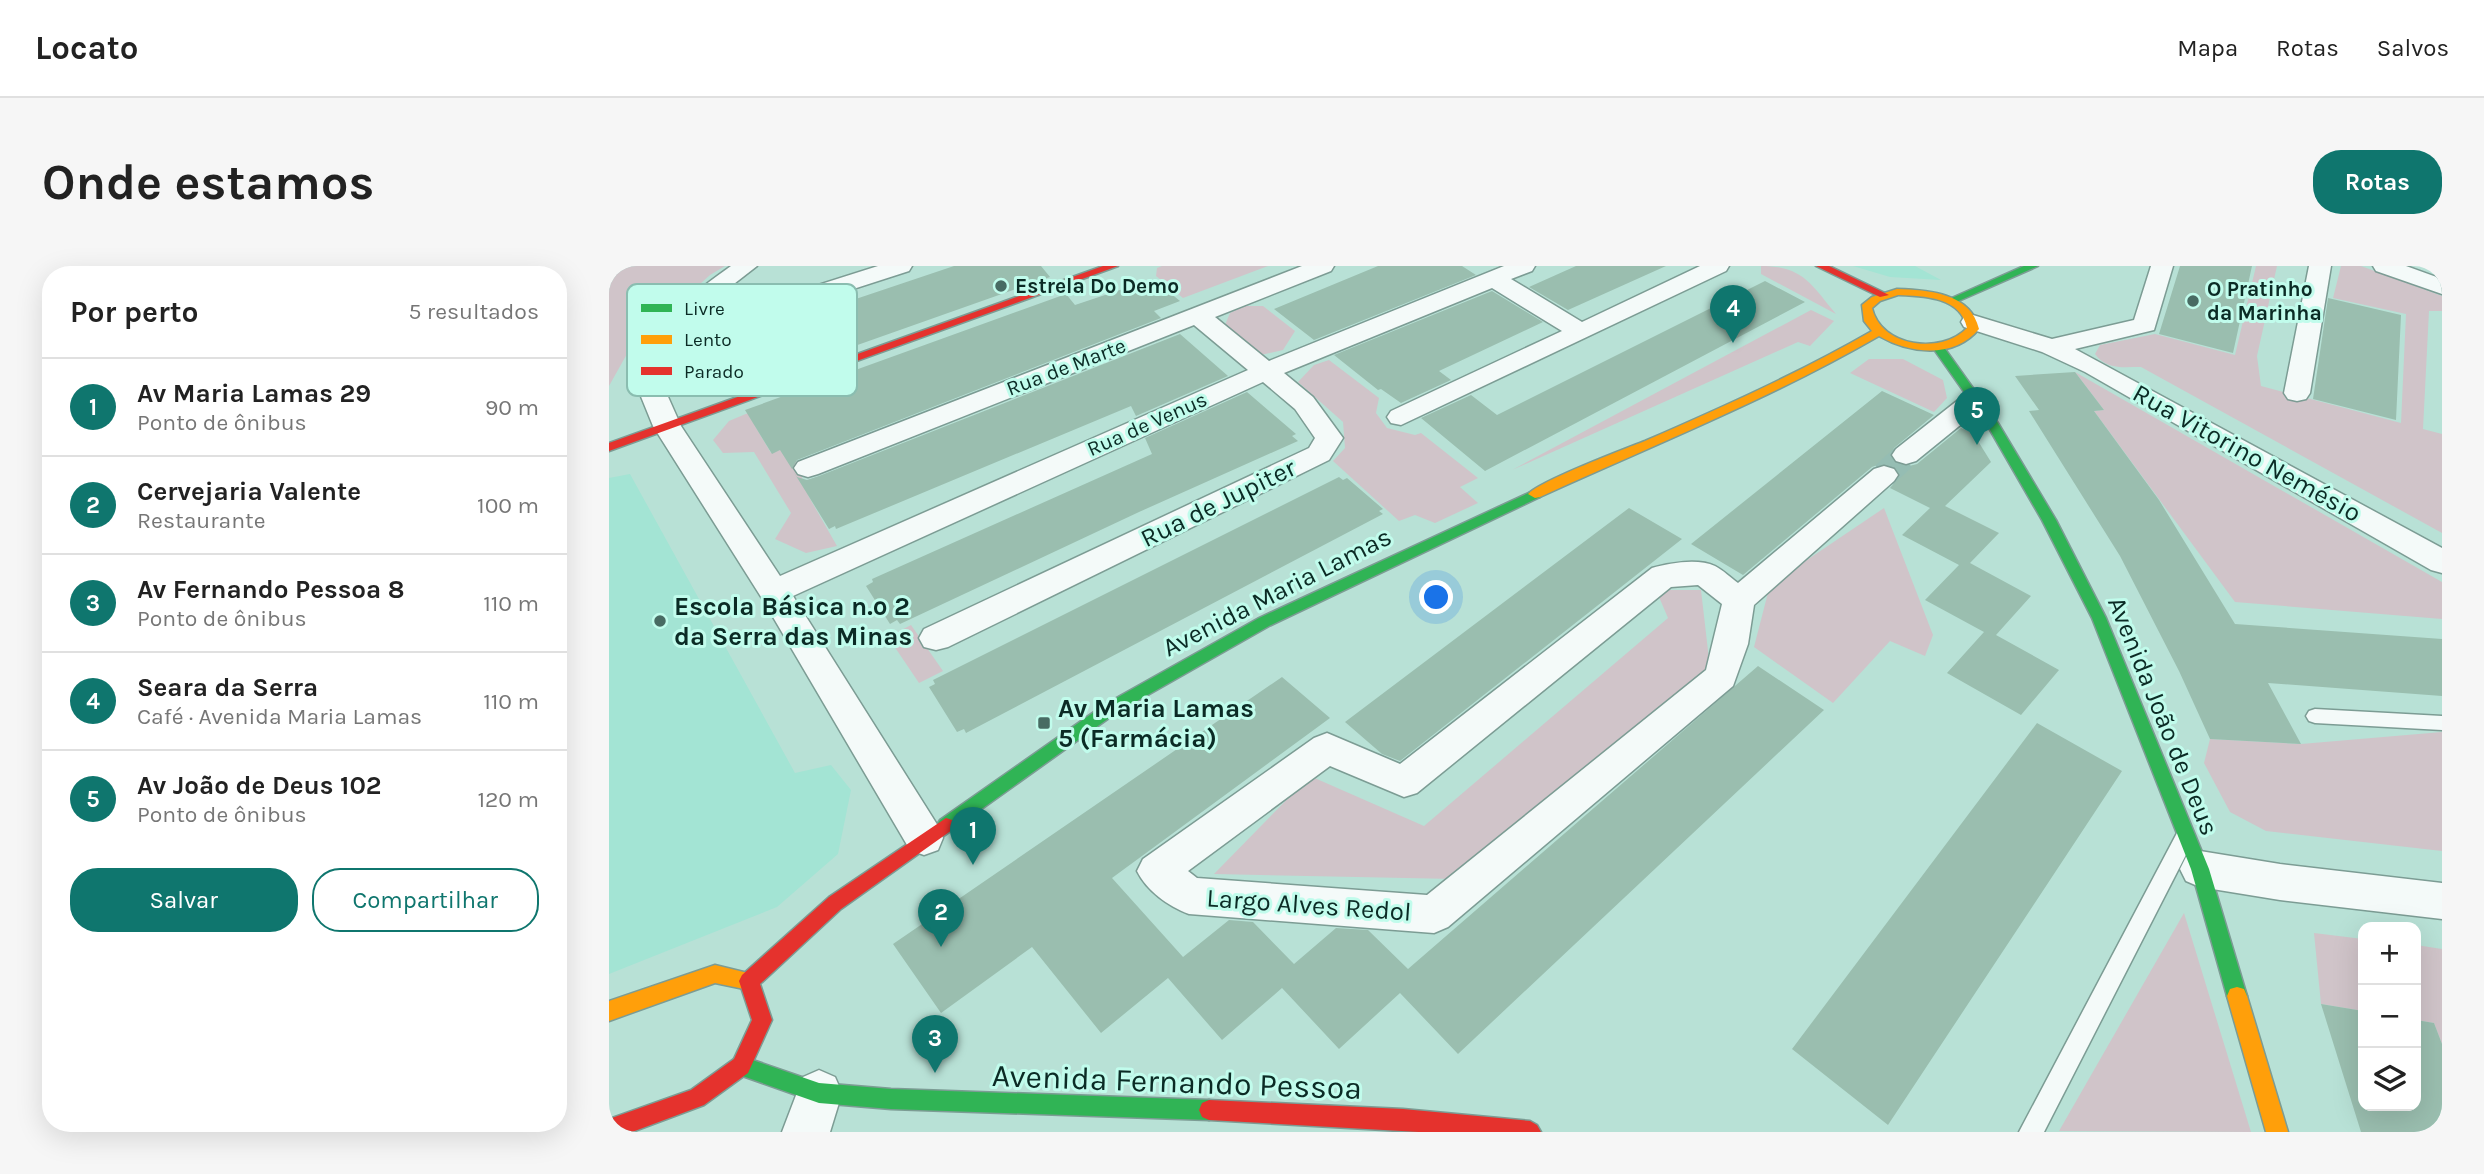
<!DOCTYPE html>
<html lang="pt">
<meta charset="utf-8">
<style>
body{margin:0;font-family:Karla,sans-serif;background:#f6f6f6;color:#222}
.controls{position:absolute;right:21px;bottom:21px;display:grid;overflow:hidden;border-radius:14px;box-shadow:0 7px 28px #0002}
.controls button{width:63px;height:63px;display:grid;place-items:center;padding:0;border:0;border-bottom:2px solid #e0e0e0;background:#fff;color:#222;font:35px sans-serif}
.you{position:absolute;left:828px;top:332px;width:24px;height:24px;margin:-18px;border:5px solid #fff;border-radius:50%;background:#1a73e8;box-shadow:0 0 0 10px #1a73e833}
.badge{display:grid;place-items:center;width:46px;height:46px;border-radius:50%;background:#0f766e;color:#fff;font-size:23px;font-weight:700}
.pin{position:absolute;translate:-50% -58px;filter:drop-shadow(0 2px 4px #0008)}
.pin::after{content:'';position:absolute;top:37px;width:24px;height:21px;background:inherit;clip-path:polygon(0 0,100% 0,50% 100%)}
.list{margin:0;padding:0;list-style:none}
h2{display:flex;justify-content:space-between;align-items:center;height:91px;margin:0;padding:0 28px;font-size:30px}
h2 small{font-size:23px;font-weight:400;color:#767676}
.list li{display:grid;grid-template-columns:46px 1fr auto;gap:21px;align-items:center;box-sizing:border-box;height:98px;padding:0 28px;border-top:2px solid #e0e0e0}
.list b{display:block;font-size:26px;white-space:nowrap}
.list p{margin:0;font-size:23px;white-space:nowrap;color:#767676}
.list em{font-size:23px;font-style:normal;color:#767676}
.actions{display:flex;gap:14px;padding:21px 28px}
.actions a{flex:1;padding:16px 0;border:2px solid #0f766e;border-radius:28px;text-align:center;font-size:24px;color:#0f766e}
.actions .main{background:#0f766e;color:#fff}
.icon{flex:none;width:38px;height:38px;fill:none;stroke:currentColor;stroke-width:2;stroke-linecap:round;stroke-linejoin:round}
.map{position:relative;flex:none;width:1833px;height:866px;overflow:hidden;border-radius:28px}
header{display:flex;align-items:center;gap:42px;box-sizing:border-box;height:98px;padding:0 35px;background:#fff;border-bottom:2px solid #e0e0e0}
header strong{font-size:33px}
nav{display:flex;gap:38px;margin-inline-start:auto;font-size:24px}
.intro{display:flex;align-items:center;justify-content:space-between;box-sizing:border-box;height:168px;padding:0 42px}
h1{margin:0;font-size:49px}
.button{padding:18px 32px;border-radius:28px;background:#0f766e;color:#fff;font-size:24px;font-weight:700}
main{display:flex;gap:42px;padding:0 42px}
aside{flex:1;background:#fff;border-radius:28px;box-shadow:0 7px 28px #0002}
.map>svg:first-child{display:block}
</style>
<header>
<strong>Locato</strong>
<nav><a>Mapa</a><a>Rotas</a><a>Salvos</a></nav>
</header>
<div class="intro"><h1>Onde estamos</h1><a class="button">Rotas</a></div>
<main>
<aside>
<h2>Por perto<small>5 resultados</small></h2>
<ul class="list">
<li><span class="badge">1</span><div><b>Av Maria Lamas 29</b><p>Ponto de ônibus</p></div><em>90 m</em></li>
<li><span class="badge">2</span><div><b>Cervejaria Valente</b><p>Restaurante</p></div><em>100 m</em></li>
<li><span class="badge">3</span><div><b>Av Fernando Pessoa 8</b><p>Ponto de ônibus</p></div><em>110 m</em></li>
<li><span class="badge">4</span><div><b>Seara da Serra</b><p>Café · Avenida Maria Lamas</p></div><em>110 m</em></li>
<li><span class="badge">5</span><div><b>Av João de Deus 102</b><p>Ponto de ônibus</p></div><em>120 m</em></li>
</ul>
<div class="actions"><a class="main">Salvar</a><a>Compartilhar</a></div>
</aside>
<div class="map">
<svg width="1833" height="866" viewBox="0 0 1833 866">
<rect width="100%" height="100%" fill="#b8e1d6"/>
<path fill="#a3e4d4" d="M1244,0H1306L1332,14L1281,11Z
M21,208L186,507L222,499L242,524L229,588L168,641L0,708V212Z"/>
<path fill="#d0c4c9" d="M0,0H116L101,9L23,79L0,120Z
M553,0H659L574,32L547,10L548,2Z
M1152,0C1194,0 1202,18 1227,48L1152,8Z
M1647,0H1668L1648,90L1652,120L1792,157L1797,48L1724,32L1732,0H1752L1833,30V45H1820L1814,163L1833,168V267L1532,101C1513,101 1498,104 1486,88L1491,79L1546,68L1626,89Z
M635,40H654L686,65L674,84L652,89L616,59L621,47Z
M1202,44L1225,55L1201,80L1189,76L903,204Z
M1260,93H1294L1334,114L1338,132L1325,146L1241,107Z
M720,94L770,132L767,147L778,162L806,169L812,167L869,212L851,221L869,237L826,257L806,249L790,255L724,195L736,182L734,156L689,116L705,99Z
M1466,106L1833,316V353L1626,336L1485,145L1495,144Z
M160,138L146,160L162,187L182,180L200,231L228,280L197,287L166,273L182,247L145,186L114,187L104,174L120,155Z
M1275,242L1324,369L1316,390L1281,375L1224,437L1145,381L1161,319Z
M1047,324H1092L1101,402L846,613L605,608L701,510L815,560L1059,352Z
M302,359L334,405L310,417L279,371Z
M1833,466V585L1657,565L1621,546L1595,497L1601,473L1692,478Z
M1575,647L1642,866L1450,865Z
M1705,667L1754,673V745L1712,738Z
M1807,679L1833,683V778L1825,757L1807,754Z"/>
<path fill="#9abeaf" d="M345,0H432L441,11L124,123L116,111L86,121L84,119L78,121L62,95Z
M769,0H853L867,9L705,74L665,43Z
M967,0H1057L959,44L920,21Z
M1571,0H1643L1624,87L1550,68Z
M544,13L571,35L545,45L552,52L188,194L183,203L171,184L163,188L136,144L457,28L466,39Z
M1156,15L1196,36L876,205L812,152L862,129L888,149Z
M883,25L934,56L830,105L842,114L792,137L772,123L769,124L725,89Z
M1719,32L1792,49L1787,154L1704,133Z
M571,68L619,110L527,150L522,140L227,263L226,260L220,263L184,205L188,211L198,214L210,210Z
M1466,106L1495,144L1485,145L1550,234L1626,358L1833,373V430L1659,417L1692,478L1601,473L1570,405L1511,290L1420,145L1430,144L1406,110Z
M1273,125L1325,149L1285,182L1281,190L1286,198L1296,201L1308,198L1352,162L1364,167L1382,196L1336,240L1390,267L1361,297L1422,330L1387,369L1450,404L1412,449L1338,407L1375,366L1316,334L1350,299L1293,269L1321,242L1281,222L1291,210L1286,200L1274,197L1263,201L1134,309L1082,278Z
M638,126L687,168L683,170L689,175L530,246L291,358L288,354L281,358L257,320L264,316L263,313L543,188L536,172Z
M730,211L734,214L738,212L774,243L770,245L774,248L357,467L355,463L348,466L320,421L326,418L324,414Z
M1020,242L1073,273L791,495L773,488L736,456Z
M1149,400L1215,444L849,788L791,727L730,783L673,722L613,774L559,712L492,767L423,681L332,747L284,678L673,411L721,452L503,612L574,691L620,654L644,656L685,698L727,662L759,664L799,703Z
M1428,457L1513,505L1279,859L1183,783Z
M1712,738L1754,745V840H1807V754L1825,757L1833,778V866H1752Z"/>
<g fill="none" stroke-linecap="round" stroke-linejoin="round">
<path stroke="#95bdb3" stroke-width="26" stroke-dasharray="26 13" stroke-linecap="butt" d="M1275,209L1297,189"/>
<g stroke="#7c9c94" stroke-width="3">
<path id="lane" d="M1706,443L1833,450V464L1706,457L1700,455L1697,450L1700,445Z
M1575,565L1582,567L1585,573L1435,866H1410L1568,567Z"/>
</g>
<g stroke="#7c9c94" stroke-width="3">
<path id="street" d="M122,0H148L103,35L80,60L269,0H303L300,5L58,83L48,106L72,160L171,310L639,104L585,59L209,208L199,211L189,208L185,202L189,196L693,0H725L722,5L606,51L660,95L895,0H926L923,5L902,13L973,56L1091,0H1120L1117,5L792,159L782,157L778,151L782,145L953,65L883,22L675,107L704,131L734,172L720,194L339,381L327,384L315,381L310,372L315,363L700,182L706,172L686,143L654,116L184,330L329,560L334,572L329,584L315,589L301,584L154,334L44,160L22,106C38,61 84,27 122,0Z
M1542,0H1564L1545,64L1466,83L1833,282V307L1822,304L1476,106L1433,86L1355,61L1352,56L1355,51L1364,49L1443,73L1525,54Z
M1700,0H1722L1701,127L1697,133L1688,135L1679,133L1675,127Z
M1764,0H1797L1833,13V28L1767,5Z
M1367,125L1376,127L1380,133L1376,139L1307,195L1297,198L1287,195L1283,189L1287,183L1358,127Z
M1275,200L1285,203L1289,209L1285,215L1145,339L1139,378L1124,420L839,661L825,667L580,648C559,640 538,625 528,605L534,593L705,472L718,467L791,498L1043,302C1060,297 1089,292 1106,300C1114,304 1122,312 1129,317L1265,203ZM1089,319L1113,338L1097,404L818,629L588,612L579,605L721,500L795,531L808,527L1062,321Z
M1591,585L1671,598L1833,617V653L1671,634L1591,621L1577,615L1571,603L1577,591Z
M210,804L226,811L233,827L221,866H173L194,811Z"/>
</g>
<g stroke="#7c9c94" stroke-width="3">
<path id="fast" d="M1415,0H1429L1345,37L1336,35Z
M1330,79L1334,80L1389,157L1447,254L1497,352L1600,603L1638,730L1635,737L1628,739L1621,737L1618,730L1582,603L1483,352L1433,254L1377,157L1324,82Z
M926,224L933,228L931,231L660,360L507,447L343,564L337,566L331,564L328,559L331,554L495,439L650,352Z
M132,790L210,817L282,823L600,834L607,837L610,844L607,851L600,854L282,843L210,837L125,807L122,800L125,793Z"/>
</g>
<g stroke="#7c9c94" stroke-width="3">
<path id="slow" d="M1288,23C1319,24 1362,27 1370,63C1345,93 1301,88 1270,70C1161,133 1045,179 931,231L926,232L919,228C933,214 1013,184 1036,175C1114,141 1190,107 1263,65L1255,55L1253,39L1263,31ZM1289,29C1315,30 1352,31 1358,62C1332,89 1272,81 1263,42L1271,35Z
M106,699L147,709L150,715L147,721L140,724L106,717L0,755V735Z
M1628,721L1635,723L1638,730L1679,866H1657L1618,730L1621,723Z"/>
</g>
<g stroke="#7c9c94" stroke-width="3">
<path id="jam" d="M494,0H509L0,185V177Z
M1207,0H1220L1280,29L1271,31Z
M337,552L343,554L346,559L343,564L232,643L151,718L163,754L139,807L95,839L23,866H0V853L82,824L125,793L143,754L130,715L133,709L220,631Z
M600,834L794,843L921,855L928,859L932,866H810L600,854L593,851L590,844L593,837Z"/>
</g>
<use href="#lane" fill="#f4faf9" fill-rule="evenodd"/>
<use href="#street" fill="#f4faf9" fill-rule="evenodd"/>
<use href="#fast" fill="#30b455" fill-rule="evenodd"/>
<use href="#slow" fill="#ff9f0a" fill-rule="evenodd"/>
<use href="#jam" fill="#e5322d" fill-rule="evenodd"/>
</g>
<g fill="#486b63" stroke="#c1fcec" stroke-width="2.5">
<circle cx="392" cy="20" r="7"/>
<circle cx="1584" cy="35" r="7"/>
<circle cx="51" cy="355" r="7"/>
<rect x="428" y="450" width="14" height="14" rx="3.5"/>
</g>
<g text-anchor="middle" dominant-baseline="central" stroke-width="6" stroke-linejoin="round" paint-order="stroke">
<g font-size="21" font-weight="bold" fill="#0b2b25" stroke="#c1fcec" text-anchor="start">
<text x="406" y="20">Estrela Do Demo</text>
<text x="1598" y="23">O Pratinho<tspan x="1598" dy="24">da Marinha</tspan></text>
</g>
<g font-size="21" fill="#0b2b25" stroke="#c1fcec">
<text transform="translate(457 101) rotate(-21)">Rua de Marte</text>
<text transform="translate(538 158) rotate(-24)">Rua de Venus</text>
</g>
<g font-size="26" fill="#0b2b25" stroke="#c1fcec">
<text transform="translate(1638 187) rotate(29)">Rua Vitorino Nemésio</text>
<text transform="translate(609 237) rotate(-26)">Rua de Jupiter</text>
<text transform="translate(668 326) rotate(-27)">Avenida Maria Lamas</text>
<text transform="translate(1554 450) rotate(68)">Avenida João de Deus</text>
<text transform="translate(700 639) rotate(4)">Largo Alves Redol</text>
</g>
<g font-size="26" font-weight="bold" fill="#0b2b25" stroke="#c1fcec" text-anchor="start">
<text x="65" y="340">Escola Básica n.º 2<tspan x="65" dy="30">da Serra das Minas</tspan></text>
<text x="449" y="442">Av Maria Lamas<tspan x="449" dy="30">5 (Farmácia)</tspan></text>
</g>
<g font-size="32" fill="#0b2b25" stroke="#c1fcec">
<text transform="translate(568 816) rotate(2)">Avenida Fernando Pessoa</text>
</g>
</g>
<rect x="18" y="18" width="230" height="112" rx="10" fill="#c1fcec" stroke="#8abdb0" stroke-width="2"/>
<rect x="32" y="38" width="31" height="8" fill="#30b455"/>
<rect x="32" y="69" width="31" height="9" fill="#ff9f0a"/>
<rect x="32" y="101" width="31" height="8" fill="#e5322d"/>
<g font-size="19" fill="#0b2b25">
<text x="75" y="49">Livre</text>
<text x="75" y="80">Lento</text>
<text x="75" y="112">Parado</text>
</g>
</svg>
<div class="controls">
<button>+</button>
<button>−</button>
<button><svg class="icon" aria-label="layers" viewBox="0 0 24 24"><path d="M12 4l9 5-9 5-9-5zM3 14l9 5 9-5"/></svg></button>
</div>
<div class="you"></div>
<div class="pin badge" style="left:364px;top:599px">1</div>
<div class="pin badge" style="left:332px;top:681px">2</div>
<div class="pin badge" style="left:326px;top:807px">3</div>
<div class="pin badge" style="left:1124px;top:77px">4</div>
<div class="pin badge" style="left:1368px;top:179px">5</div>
</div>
</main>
